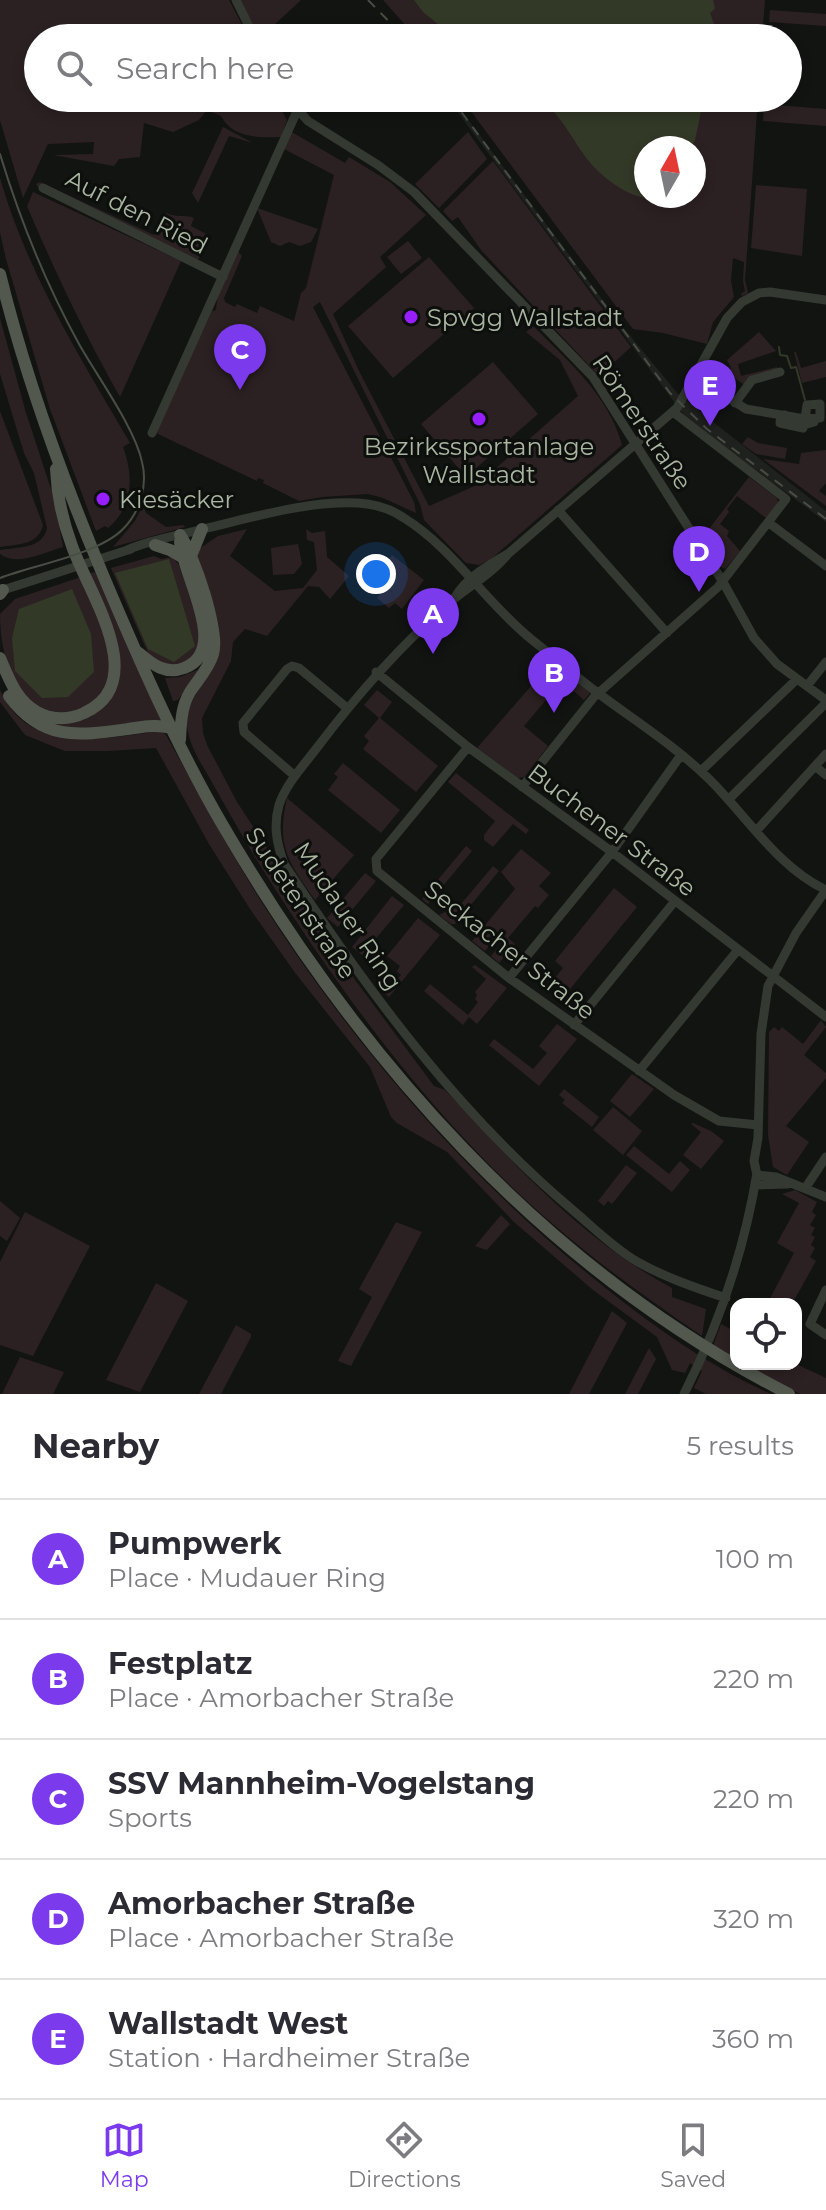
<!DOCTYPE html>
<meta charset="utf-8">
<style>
body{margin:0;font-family:Montserrat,sans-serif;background:#f7f7f7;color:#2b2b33}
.controls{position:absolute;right:24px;bottom:24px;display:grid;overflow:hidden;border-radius:16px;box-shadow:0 4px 12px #0003}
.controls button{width:72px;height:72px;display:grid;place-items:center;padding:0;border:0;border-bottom:2px solid #e1e1e2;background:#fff;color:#2b2b33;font:40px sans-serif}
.compass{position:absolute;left:634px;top:136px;width:72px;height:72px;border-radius:50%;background:#fff;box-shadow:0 4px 12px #0003;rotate:9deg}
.you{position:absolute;left:376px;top:574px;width:28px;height:28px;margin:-20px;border:6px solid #fff;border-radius:50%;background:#1a73e8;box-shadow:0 0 0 12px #1a73e833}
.badge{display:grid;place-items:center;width:52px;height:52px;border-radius:50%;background:#7c3aed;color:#fff;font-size:26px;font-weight:700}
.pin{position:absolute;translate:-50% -66px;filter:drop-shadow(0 2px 4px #0008)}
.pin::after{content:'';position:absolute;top:42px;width:28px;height:24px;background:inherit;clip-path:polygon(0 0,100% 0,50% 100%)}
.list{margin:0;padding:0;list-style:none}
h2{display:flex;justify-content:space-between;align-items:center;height:104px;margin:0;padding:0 32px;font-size:34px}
h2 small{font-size:26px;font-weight:400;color:#7c7c81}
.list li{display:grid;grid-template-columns:52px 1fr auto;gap:24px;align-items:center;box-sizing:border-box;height:120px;padding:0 32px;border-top:2px solid #e1e1e2}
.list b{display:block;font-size:30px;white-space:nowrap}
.list p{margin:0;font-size:26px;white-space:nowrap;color:#7c7c81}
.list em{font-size:26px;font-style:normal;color:#7c7c81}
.icon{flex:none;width:44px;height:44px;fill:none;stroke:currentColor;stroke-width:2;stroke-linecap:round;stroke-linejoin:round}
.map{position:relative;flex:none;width:826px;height:1394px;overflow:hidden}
.search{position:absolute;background:#fff;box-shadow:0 4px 12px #0003;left:24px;right:24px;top:24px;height:88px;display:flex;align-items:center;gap:20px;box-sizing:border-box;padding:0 28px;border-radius:44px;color:#7c7c81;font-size:30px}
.sheet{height:704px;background:#fff}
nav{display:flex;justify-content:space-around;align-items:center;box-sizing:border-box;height:112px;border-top:2px solid #e1e1e2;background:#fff;font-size:22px;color:#7c7c81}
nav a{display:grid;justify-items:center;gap:4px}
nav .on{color:#7c3aed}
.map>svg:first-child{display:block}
</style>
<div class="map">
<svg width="826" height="1394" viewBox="0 0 826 1394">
<rect width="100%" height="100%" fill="#121412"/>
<path fill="#1e211e" d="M447,98H452L623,327L678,394L826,511V522L686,418Z"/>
<path fill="#2c2122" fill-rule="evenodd" d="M0,0H229L249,38L242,31L228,34L226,38H38V98H238L267,112L276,101L287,120L281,137C260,138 232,138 221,116L207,110L199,120L173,132L144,123L140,157L119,159L114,166L53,155L93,154L94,142L48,144L23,198L0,120Z
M241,0H301L260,38Z
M383,0H765L762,38H417Z
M770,10L826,14V26L769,22Z
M461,98H758L745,280L748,293L742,296L741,294L745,291L743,281L744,262L733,258L731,281L734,297L713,322L707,344L663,333L633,329ZM646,148H694V196H646Z
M764,104L826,109V126L763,121Z
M223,127L253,143L229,136L198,203L192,193Z
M290,131L345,163L349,157L390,182L426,215L380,257L386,267L333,314L360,373L429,506L477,485L578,396L560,360L526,332L533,326C568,361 609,396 622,445L490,560L479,565L466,563L424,520L420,504L320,302L313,307L414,502L416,513L383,498L368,494L322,497L299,501L263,483L264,480L258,478L257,481L158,434L156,428L212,311L216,310L218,293L237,250L242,256L224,298L225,302L235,307L237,304L257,313L260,306L294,321L301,293L306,288L334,175L282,148Z
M468,132L487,159L439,208L415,184Z
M493,161L631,347L599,376L481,250L458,217L452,221L443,211Z
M0,178C27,273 81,359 130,443L123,447C134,476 133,507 108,528L105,526L96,531L50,409L6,259L0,232Z
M40,182L154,235L166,213C176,218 184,214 194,218L191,226L210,236L197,262L39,189L36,184Z
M756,185L807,189L802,256L751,248Z
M33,192L181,261L120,397C85,335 55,272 27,206Z
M257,208L318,229L311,242L300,246L289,242L280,246L271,242Z
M408,241L422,258L401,274L387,257Z
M429,257L474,308L393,378L348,326Z
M0,318L26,413L54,498L63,547C44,552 18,567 0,554V550C18,547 43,549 47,528L34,473L24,453L0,374Z
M759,332L776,351L738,364L741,376L777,367L778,371L746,386L733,377L726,384L722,381L731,368L727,360Z
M794,352H796L801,368L826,361V377L802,383Z
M493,362L538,414L466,477L421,424Z
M0,411L43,525C38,546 17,544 0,547Z
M748,437L758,443L787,448L785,459L756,454L742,444Z
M826,450V483L819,491L826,496V506L763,459L799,464L801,453Z
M749,477L777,498L778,503L766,518L737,496L727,509L729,512L720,524L729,531L727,536L740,551L725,569L719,566L702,538Z
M143,505L146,513L166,527L184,525L185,527L113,547L135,521Z
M247,529L230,556L275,591L303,588L317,570L314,542L307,540L306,529L312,533L325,531L327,557L349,576L330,599L319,587L308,586L267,636L245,629L233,642L231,661L202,718L203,733L207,745L237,802L341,961L434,1086L445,1090C514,1164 582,1240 672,1288V1297L706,1309L702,1336C651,1301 600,1265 553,1224C437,1125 344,998 263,870C246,843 230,814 214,786C205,769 192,752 188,732C180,699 215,680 219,650C225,617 202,583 196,551L218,536Z
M298,544L302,564L294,574L273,575L271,548Z
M392,555L424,580L402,609L395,603L389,608L377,598L387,586L377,575Z
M154,556L161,559L172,557L179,565C187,590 220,650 183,664C168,669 159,663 148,653L111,568Z
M95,572L164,722L95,731L58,729L27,709L75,720L117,681L87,574Z
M81,577C89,595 107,626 109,645C110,655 111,672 109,682C98,722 40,721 20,690C5,667 0,639 0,614L15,599Z
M552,662L590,693L584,700L562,681L524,726L548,746L524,777L518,778L477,748Z
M197,670L198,671L178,700L173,701L165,678L180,677Z
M0,690C30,757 103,738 161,731L166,735C202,800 237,866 279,929C367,1061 474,1183 598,1282C650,1324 710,1367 771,1394H706L694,1388L702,1371L690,1363L685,1373L672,1370L657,1337L593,1290L514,1222L447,1152L397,1123L391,1117L370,1067L296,974L250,909L209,844L156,748L108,751H65L25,735L0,702Z
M377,690L392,702L380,718L438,766L416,792L363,749L369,741L364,736L379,718L364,705Z
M343,763L400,810L381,833L328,790L338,777L334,774Z
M456,773L529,830L526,834L513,824L493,847L484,840V835L495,821L448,782Z
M287,798L354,855L315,900C288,862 276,846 287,798Z
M466,846L472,851L428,904L422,899Z
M521,849L551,873L539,886L549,895L538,908L535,906L508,938L515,944L499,963L491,956L501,944L497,937L485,951L472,941L515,889L501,872Z
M493,866L499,871L455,924H451L439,915L461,904Z
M365,873L376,881L338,927L327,918Z
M614,888L637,907L566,994L551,983L563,968L555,961Z
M392,896L404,905L362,955L352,947Z
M418,918L440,935L389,997L385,994L401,975L397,971L400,966L387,956Z
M475,965L507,988L477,1024L469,1017L463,1025L424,991L430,984L468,1015L478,1002L475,999L477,995L475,992L486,979L472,967Z
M821,1020L826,1027L804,1055L826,1073V1078L786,1126L809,1142L787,1175L773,1167L768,1135L769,1032L774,1027L779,1031L782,1027L803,1044Z
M557,1024L577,1039L539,1086L489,1045L494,1039L533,1069L547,1053L539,1046Z
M632,1074L654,1089L630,1117L610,1101Z
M564,1089L599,1117L592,1127L562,1103L565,1100L559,1095Z
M613,1107L642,1131L623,1155L593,1130Z
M693,1123L711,1131L724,1141L701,1169L683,1155L701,1132L691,1124Z
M634,1146L669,1174L680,1161L690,1170L672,1192L626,1155Z
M626,1165L637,1173L612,1204L608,1201L604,1206L598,1201Z
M795,1190L817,1202L812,1212L816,1215L810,1225L815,1228L811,1235L815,1237L811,1245L815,1248L810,1257L816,1261L792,1304H767L794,1253L777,1243L799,1203L782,1194Z
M0,1201L20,1218L7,1241L0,1236Z
M25,1212L90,1246L33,1356L0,1345V1262Z
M501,1215L510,1224L487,1250L475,1246Z
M396,1222L422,1232L351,1366L338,1361L372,1297L359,1289Z
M156,1283L188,1301L140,1392L106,1380Z
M612,1311L627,1323L589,1394H569Z
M721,1324L736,1332V1360L713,1346Z
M236,1325L251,1334V1337L221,1394H199Z
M649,1348L656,1359L638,1394H625Z
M20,1357L64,1372L53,1394H2Z
M744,1364H796L826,1378V1394H800Z"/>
<path fill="#333927" d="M414,0H713L715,9L710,13L716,29L717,38H455L423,12Z
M537,98H704L695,140L691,148H646V196H656C638,204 609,182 596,169C574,147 565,115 537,98Z
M169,559L195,646L174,662L148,649L115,573Z
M72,589L91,634L94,672L68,697L42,698L15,671L12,638L19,609Z"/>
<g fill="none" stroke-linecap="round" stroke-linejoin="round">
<path stroke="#333927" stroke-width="2" d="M779,347L780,355L787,356L791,368L796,367L805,400"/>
<path stroke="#343932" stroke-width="9" d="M236,0L255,38
M287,98L308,121L378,165L414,192L593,377L723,582L754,638L777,664L826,700
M43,188L223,277
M695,377L746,409L805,419L820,418V404L807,405L805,419
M735,403L752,380L780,372
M785,415H781L780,423L803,428L804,425L814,422
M152,433L297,111
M558,510L667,633
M769,523L826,566
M127,550C152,539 176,536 203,529C250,518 310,500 358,503C374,504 391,509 404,518C454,549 485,602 531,639C555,658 577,678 602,696C637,722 676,747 708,778C746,815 777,867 826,890
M509,553C491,575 468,586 448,604C398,648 356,696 316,749C303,766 286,784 279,805C273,826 277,844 284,864C367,990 459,1115 575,1212C595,1229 614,1248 636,1261C664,1277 696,1288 726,1298
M0,591L131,549
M455,597C468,576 488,566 509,553L677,408L727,318L742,302L759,293L770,292L826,300
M376,672L468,747L612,852L826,1017
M807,686L826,662
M468,747L376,859L377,871L509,978L674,1095L719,1121L758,1125
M815,766L826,775
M701,771L797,679
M295,776L244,732L243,723L287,669L292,666L299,668L347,708
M522,787L594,697L718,587L786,499L673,412
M729,799L826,703
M757,830L826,754
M509,978L612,852L681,755
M574,1025L675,901
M639,1071L737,951
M757,1175L754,1161L758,1138L761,1034L768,986L796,933L826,890
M757,1175L776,1177L826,1197
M756,1185L788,1184
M806,1187L826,1157
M826,1290L810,1324L826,1335
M684,1394C720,1323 744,1251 757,1173"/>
<path stroke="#52584e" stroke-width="12" d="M0,274C25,377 62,477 103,575C139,660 176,745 222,824C358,1058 545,1270 789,1394
M180,535C194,555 220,631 213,654C209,668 198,680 190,692C181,707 181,723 180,740
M155,545L170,550L182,557
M191,556L202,529
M0,594L3,590
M139,653C153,665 166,675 184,668C231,651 182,574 180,542
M0,658C9,679 16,700 37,712C51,720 70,720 84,713C152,682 88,592 72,546C63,522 57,494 56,469
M9,696C42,741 77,736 128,729C143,727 156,724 171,728"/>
<path stroke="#494e45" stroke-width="2" d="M0,154C20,220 46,284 79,344C97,376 135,428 142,462C148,485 140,512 123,529C99,554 34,565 0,578"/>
<path stroke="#494e45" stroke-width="2" stroke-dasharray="10 8" stroke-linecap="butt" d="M368,0L405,38
M451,98L670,393L707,429L826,519"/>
</g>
<g fill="#971fff" stroke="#0d0f0d" stroke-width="3">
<circle cx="411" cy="317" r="8"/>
<circle cx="479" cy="419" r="8"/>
<circle cx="103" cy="499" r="8"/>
</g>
<g text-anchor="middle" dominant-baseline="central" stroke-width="6" stroke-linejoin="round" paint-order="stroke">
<g font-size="24" fill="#aab6a2" stroke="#0d0f0d">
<text transform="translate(137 212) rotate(27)">Auf den Ried</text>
<text transform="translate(642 422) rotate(56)">Römerstraße</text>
<text transform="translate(612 830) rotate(37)">Buchener Straße</text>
<text transform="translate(301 903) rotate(56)">Sudetenstraße</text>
<text transform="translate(348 916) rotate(56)">Mudauer Ring</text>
<text transform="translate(510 950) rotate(38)">Seckacher Straße</text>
</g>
<g font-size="24" fill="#aab6a2" stroke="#0d0f0d" text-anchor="start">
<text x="427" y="317">Spvgg Wallstadt</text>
<text x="479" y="446" text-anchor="middle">Bezirkssportanlage<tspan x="479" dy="28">Wallstadt</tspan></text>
<text x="119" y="499">Kiesäcker</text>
</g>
</g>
</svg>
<div class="controls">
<button><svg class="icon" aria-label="locate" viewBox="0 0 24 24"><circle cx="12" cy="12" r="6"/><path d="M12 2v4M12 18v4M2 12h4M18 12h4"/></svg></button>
</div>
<svg class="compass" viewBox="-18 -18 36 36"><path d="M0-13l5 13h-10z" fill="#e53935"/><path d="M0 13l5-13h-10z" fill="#7c7c81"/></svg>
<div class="you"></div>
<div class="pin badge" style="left:433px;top:654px">A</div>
<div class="pin badge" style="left:554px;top:713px">B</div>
<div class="pin badge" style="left:240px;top:390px">C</div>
<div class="pin badge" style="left:699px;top:592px">D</div>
<div class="pin badge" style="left:710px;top:426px">E</div>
<div class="search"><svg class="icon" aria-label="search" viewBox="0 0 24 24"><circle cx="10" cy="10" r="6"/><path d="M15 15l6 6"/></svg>Search here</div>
</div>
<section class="sheet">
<h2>Nearby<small>5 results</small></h2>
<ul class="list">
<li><span class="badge">A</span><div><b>Pumpwerk</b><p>Place · Mudauer Ring</p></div><em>100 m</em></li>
<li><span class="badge">B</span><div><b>Festplatz</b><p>Place · Amorbacher Straße</p></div><em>220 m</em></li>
<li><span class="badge">C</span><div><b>SSV Mannheim-Vogelstang</b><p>Sports</p></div><em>220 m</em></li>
<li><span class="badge">D</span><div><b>Amorbacher Straße</b><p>Place · Amorbacher Straße</p></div><em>320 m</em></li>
<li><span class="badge">E</span><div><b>Wallstadt West</b><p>Station · Hardheimer Straße</p></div><em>360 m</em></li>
</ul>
</section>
<nav>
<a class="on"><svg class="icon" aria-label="map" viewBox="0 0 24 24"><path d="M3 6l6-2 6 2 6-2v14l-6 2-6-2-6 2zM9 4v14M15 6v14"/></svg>Map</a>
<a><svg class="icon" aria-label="directions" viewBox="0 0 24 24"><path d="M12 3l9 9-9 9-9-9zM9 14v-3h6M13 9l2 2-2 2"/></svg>Directions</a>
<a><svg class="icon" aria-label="saved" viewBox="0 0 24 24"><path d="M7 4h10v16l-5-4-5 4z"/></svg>Saved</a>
</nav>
